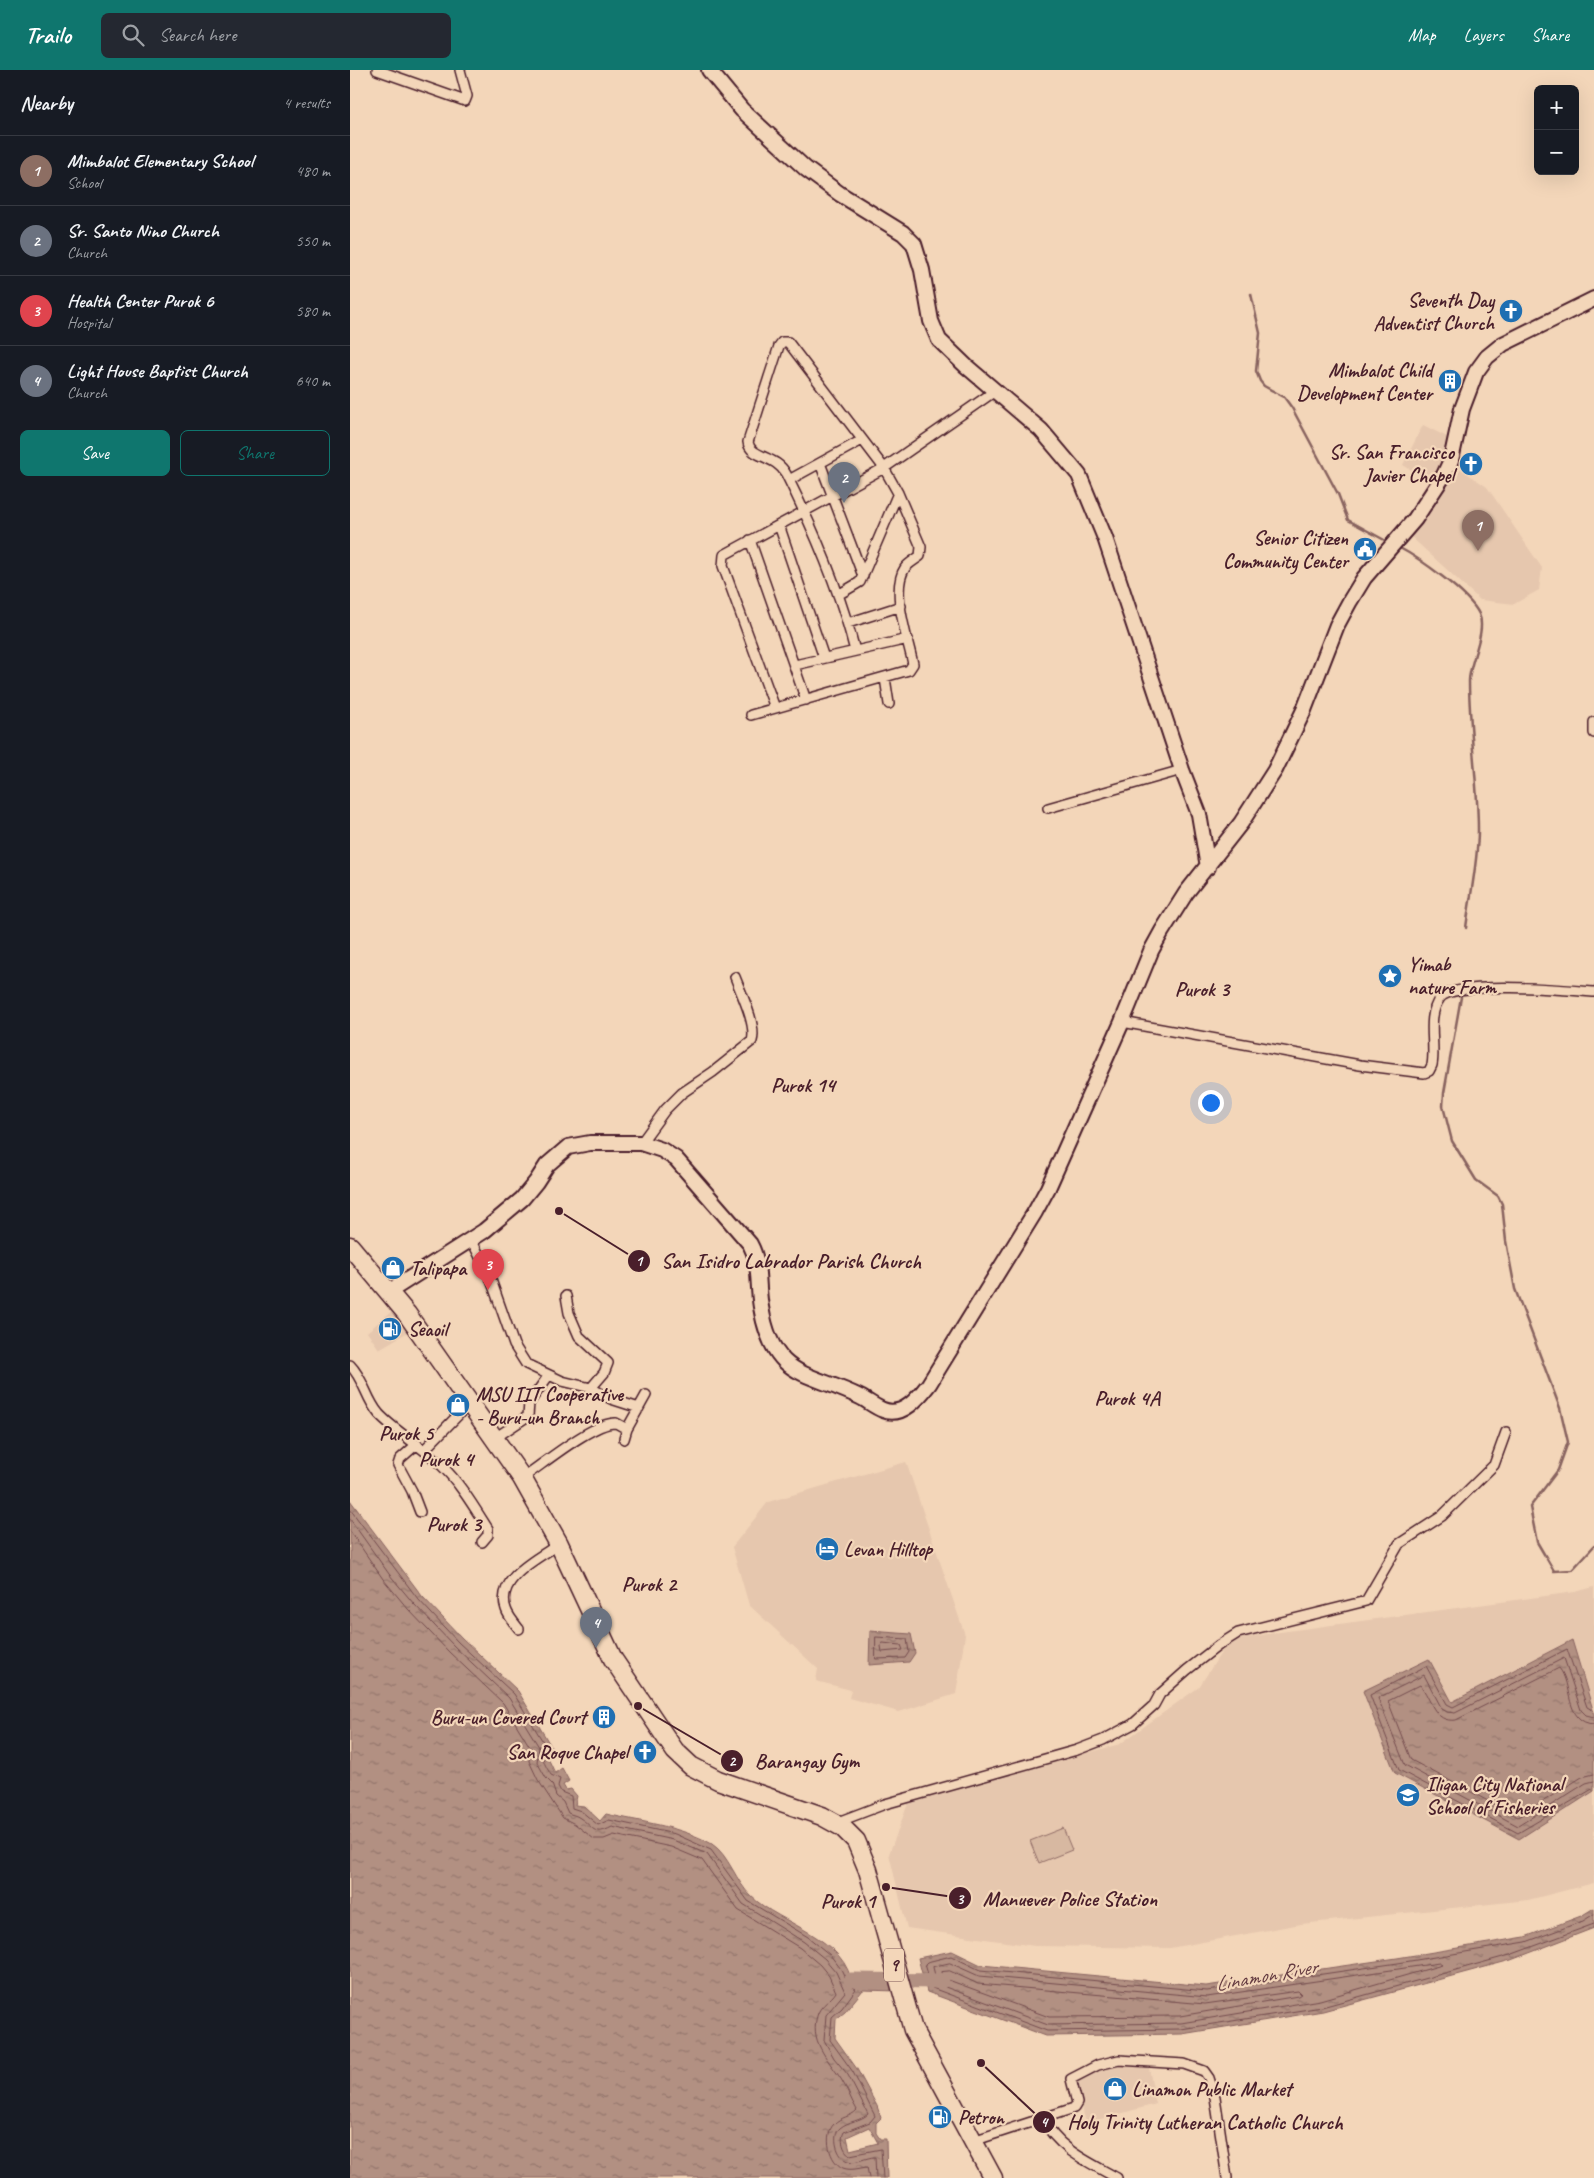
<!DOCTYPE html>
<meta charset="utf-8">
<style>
body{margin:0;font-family:Caveat,sans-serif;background:#242831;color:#f1f3f6}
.controls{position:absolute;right:15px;top:15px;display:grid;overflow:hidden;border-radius:8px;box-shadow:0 5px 20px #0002}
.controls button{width:45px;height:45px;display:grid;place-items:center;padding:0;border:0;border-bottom:1px solid #363941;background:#171b24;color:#f1f3f6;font:25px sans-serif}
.you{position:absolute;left:860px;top:1032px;width:18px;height:18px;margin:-12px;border:4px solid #fff;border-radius:50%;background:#1a73e8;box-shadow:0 0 0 8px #1a73e833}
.badge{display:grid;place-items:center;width:32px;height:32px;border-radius:50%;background:#0f766e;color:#fff;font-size:16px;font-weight:700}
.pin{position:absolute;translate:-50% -41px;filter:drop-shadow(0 1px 2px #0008)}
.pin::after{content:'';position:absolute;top:26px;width:18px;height:15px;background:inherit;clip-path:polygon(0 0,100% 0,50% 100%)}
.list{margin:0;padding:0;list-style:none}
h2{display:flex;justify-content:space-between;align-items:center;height:65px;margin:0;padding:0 20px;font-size:21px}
h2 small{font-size:16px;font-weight:400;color:#9ea1a6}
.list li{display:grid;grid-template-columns:32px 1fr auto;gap:15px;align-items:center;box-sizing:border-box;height:70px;padding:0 20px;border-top:1px solid #363941}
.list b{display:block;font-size:19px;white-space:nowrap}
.list p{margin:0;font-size:16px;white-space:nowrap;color:#9ea1a6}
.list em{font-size:16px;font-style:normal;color:#9ea1a6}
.actions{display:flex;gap:10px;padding:15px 20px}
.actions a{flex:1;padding:11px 0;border:1px solid #0f766e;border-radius:8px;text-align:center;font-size:18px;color:#0f766e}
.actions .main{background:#0f766e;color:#fff}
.icon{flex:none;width:28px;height:28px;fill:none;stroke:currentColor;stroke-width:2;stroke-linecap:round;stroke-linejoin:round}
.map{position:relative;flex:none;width:1244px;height:2108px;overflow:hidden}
header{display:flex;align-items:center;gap:30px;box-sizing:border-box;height:70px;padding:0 25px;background:#0f766e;color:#fff}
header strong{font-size:24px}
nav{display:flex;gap:28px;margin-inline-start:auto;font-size:18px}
.search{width:350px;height:45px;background:#242831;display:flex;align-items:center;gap:12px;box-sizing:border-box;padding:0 18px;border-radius:8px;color:#9ea1a6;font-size:19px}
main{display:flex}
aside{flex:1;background:#171b24}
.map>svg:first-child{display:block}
</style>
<header>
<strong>Trailo</strong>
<div class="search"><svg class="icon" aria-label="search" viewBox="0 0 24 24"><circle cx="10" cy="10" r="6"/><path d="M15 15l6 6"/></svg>Search here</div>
<nav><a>Map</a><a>Layers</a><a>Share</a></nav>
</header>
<main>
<aside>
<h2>Nearby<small>4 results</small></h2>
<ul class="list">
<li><span class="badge" style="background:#8d6e63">1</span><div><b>Mimbalot Elementary School</b><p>School</p></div><em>480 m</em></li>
<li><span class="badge" style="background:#6b7280">2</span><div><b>Sr. Santo Nino Church</b><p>Church</p></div><em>550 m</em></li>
<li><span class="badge" style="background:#e0444e">3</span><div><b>Health Center Purok 6</b><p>Hospital</p></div><em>580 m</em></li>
<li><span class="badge" style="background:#6b7280">4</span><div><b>Light House Baptist Church</b><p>Church</p></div><em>640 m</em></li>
</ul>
<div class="actions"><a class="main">Save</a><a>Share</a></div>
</aside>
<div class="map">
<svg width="1244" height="2108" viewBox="0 0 1244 2108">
<defs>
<pattern id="water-ripples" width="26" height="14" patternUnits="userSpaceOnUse" patternTransform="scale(1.25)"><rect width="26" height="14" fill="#b29082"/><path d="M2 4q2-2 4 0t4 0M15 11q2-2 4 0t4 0" fill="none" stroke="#93756b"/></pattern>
</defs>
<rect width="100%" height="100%" fill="#f3d6b9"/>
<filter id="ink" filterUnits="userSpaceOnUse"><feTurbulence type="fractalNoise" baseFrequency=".02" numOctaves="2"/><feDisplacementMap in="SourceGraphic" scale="10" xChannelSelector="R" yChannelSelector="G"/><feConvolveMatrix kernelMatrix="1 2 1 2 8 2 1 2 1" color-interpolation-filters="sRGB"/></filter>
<g filter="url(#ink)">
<path fill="#e6c7ae" d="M1073,355L1103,370L1094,391L1080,411L1053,395Z
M1103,394L1137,417L1192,498L1189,520L1164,534L1130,530L1058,464L1087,430Z
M42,1241L58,1262L29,1279L17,1262Z
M556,1392L615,1565L606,1624L549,1642L499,1628L501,1620L466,1611L468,1599L399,1535L382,1477L418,1432Z
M1244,1517V1813L1178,1830L951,1854L820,1878L685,1876L557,1858L539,1784L559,1731L770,1674L849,1617L880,1569L1225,1522Z
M768,1991L798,1993L806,2034L736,2053L725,2009Z"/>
<path fill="#d7b8a1" stroke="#906c66" d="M713,1758L722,1780L689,1793L680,1771Z"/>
<path fill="url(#water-ripples)" stroke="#88635f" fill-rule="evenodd" d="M0,1430L72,1526L112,1568L168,1621L202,1678L197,1686L205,1703L212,1698L219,1711L213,1715L216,1720L221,1719L227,1726L225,1735L234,1736L250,1751L256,1744C291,1752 330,1756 362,1774C379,1785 386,1812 401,1826C429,1854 499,1868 502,1917L505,1905H542L547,1921L513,1920L495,1942L486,1949L485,1968L507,1999L527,2036L531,2048L526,2053V2063L530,2069H536L537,2108H0ZM519,2057L528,2073L500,2080L497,2067Z
M520,1561L561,1564L565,1583L559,1592L519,1595Z
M1222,1570L1244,1643V1721L1169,1769L1045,1703L1013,1621L1079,1589L1102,1632Z
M1244,1838V1858L1161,1890L973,1941L832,1964L696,1966L577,1922L568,1888L602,1881L631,1895L856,1916L1047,1888L1175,1867L1231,1846Z"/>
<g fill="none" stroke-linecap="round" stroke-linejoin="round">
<path stroke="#744c4e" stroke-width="1" d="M0,1439L68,1529L108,1572L164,1624L195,1675L197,1679C189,1688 196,1696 201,1705L210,1709L208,1716L211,1722L221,1726L222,1738L231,1741L248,1755L259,1750L325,1764L361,1780L398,1831L458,1867L480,1885L491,1899L498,1914L506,1919L492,1938L482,1947L480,1970L503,2002L525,2046L520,2052L494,2062C490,2069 493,2081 500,2085L531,2079L533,2108
M0,1449L39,1504L64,1534L104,1576L159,1628L189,1677L187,1692L196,1708L202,1714L206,1726L213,1732L218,1743C222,1745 226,1745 230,1748C244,1757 243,1767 262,1757L323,1770L357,1784L393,1834L454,1872L475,1889L486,1902L495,1922L476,1945L474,1970L484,1988L498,2005L518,2044C511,2051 498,2051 490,2058C481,2065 487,2088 498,2091C506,2094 516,2087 525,2087L526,2108
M0,1461L33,1509L58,1539L99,1582L153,1633L180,1677L179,1691L188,1710L213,1748L225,1754L244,1769H254L264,1765L321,1777L352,1790L388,1840L450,1878L470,1895L479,1906L486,1922C481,1930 472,1934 468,1943C458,1970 477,1988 491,2009C497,2018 501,2030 507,2040C501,2047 490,2047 484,2054C473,2065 479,2092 493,2098C501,2101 509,2098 517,2097L519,2108
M526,1567L557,1569L559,1582L555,1588L526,1589Z
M533,1573L551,1575L553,1580L532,1582L531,1576Z
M1244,1641L1237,1637L1217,1579L1103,1637L1097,1634L1076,1596L1020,1625L1049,1700L1168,1763L1244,1718
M1244,1647L1236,1645L1231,1640L1214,1588L1105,1643L1097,1642L1092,1639L1074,1605L1028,1628L1055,1695L1168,1756L1236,1713L1244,1711
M1244,1654C1214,1653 1223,1614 1209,1598L1106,1650C1083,1653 1082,1629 1070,1615L1038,1631L1061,1690L1168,1747L1232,1707L1244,1704
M1244,1844L1233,1851L1176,1872L1048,1893L857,1921L630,1900L601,1886L577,1892L575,1894L582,1918L697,1961L831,1959L972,1937L1160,1885L1244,1854
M600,1893L629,1906L857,1927L1089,1893L1092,1895L970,1930L831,1953L698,1955L587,1914L583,1897Z
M600,1901L628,1914L855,1934L948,1921L951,1924L948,1926L830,1946L699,1947L593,1908L592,1902Z"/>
<path stroke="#88635f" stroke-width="2.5" d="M901,224L910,263L906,301L910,311L914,316L934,327L942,338L988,424L998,450L1038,472
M1048,477C1069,488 1119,523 1129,544C1137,561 1119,593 1119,611C1119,661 1128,710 1128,760C1128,792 1120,826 1116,858
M1111,927L1094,1023L1093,1036L1102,1071L1126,1110L1148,1126L1152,1134L1156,1171L1165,1219L1210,1338L1218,1372L1208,1400L1180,1437L1187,1472L1204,1501L1222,1500L1244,1476"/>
<path stroke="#b29082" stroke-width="15" d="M501,1910L592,1911"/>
<g stroke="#4a1f2b" stroke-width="12">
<path id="street" d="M27,0L115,31L117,26L110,0
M470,393L513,506
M439,410L512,370
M429,455L474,588
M400,470L456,630
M488,525L510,512L548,423
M498,553L551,536
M445,595L558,569
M535,608L539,634
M425,638L373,496L374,485L534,398L645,321
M401,645L559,600L563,594C558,569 540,520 555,498C559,493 565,490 570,486L571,477L548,423L534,398L438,272H432L429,276L398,372C400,388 426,385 436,404C464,460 490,520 505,581
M1244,652V663
M698,738L832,700
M772,952L1010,995L1074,1003L1079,1001L1082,995C1086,974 1076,947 1090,928C1103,910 1220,920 1244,922
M291,1073L315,1040L332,1023L363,1002L402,971C407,955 391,923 385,907
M121,1169L140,1207L164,1275L176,1294L212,1311L241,1318L261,1329L289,1338
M216,1226L219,1243L229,1266L258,1293L254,1303L241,1318
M0,1295C14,1309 16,1329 29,1344C47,1363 72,1376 91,1395C110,1413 124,1437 138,1459V1465L132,1472
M277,1359L296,1325
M145,1368L178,1346L179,1333L199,1305
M67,1374L50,1389L48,1395L62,1421L70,1442
M74,1380L121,1332
M172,1408C192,1395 243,1352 266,1353L277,1359L274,1369
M169,1559C164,1553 158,1546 156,1539C145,1508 189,1488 209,1474
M485,1753L535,1734L727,1680L753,1670L783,1654L804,1635L810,1624L837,1600L869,1575L888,1563L1016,1531L1049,1474L1092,1446L1144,1395L1156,1362
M692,2048C709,2080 737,2091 767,2108
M623,2071L724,2038L727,2033L721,2009L748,1995L769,1990L834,1994L854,2001L859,2008L865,2027L877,2108"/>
</g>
<g stroke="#4a1f2b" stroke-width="18">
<path id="secondary" d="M359,0L392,40L456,99L490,124L553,163L564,174L572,200L581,251L589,270L616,296L691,360L729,405L755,468L832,700L849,744L858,797
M40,1221L134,1161L172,1129L186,1112L197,1095L218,1077L240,1073H291L312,1080L326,1089L400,1174C411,1194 407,1215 411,1237C423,1309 457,1301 510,1327C518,1331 525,1337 533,1340C553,1348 569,1327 579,1314L685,1142L698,1118L772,952L801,881L812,861L836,823L891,753L925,700L954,640L987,555L1000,531L1014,508L1065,449L1094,405L1101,390L1112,339L1126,302L1137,287L1153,274L1244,229"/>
</g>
<g stroke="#4a1f2b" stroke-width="21">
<path id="highway" d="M0,1176L57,1244L172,1408L209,1474L263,1589L325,1681L341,1696L368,1710L472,1746L492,1757L506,1771L518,1800L563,1960L643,2108"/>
</g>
<use href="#street" stroke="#f3d6b9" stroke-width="9"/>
<use href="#secondary" stroke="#f3d6b9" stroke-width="14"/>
<use href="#highway" stroke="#f3d6b9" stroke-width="18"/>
</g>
</g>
<defs>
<g id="church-disc" transform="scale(1.25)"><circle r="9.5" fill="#1f6fb2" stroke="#f3d6b9"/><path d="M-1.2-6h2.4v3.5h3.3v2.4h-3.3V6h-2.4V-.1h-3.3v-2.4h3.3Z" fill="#fff"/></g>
<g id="building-disc" transform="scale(1.25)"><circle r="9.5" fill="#1f6fb2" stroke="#f3d6b9"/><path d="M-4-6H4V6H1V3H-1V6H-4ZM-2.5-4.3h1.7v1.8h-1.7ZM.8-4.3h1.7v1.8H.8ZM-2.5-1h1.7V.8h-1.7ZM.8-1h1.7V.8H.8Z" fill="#fff"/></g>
<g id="civic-disc" transform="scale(1.25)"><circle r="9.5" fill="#1f6fb2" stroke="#f3d6b9"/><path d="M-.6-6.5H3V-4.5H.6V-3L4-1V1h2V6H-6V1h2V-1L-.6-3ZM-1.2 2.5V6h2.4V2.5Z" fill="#fff"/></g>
<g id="sight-disc" transform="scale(1.25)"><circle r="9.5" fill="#1f6fb2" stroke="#f3d6b9"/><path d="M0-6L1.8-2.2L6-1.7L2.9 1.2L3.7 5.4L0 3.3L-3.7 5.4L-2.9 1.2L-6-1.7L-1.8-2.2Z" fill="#fff"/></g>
<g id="shop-disc" transform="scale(1.25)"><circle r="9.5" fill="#1f6fb2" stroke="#f3d6b9"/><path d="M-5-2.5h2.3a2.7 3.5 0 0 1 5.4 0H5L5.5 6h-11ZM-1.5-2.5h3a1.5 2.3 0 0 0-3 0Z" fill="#fff"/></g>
<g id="fuel-disc" transform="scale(1.25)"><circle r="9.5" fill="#1f6fb2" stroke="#f3d6b9"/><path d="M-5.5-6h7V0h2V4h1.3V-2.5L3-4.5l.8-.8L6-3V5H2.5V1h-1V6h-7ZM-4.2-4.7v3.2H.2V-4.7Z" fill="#fff"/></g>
<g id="hotel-disc" transform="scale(1.25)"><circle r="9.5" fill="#1f6fb2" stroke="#f3d6b9"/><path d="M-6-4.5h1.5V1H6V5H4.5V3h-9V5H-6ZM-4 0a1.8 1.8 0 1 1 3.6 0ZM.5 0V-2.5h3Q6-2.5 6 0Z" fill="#fff"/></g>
<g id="school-disc" transform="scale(1.25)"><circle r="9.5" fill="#1f6fb2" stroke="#f3d6b9"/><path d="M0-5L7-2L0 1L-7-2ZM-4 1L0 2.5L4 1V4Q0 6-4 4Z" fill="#fff"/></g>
</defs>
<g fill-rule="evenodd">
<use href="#church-disc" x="1161" y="241"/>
<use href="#building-disc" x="1100" y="311"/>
<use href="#church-disc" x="1121" y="394"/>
<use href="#civic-disc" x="1015" y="479"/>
<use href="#sight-disc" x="1040" y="906"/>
<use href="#shop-disc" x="43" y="1198"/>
<use href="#fuel-disc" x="40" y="1259"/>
<use href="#shop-disc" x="108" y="1335"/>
<use href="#hotel-disc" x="477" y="1479"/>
<use href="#building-disc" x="254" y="1647"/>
<use href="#church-disc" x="295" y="1682"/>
<use href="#school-disc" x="1058" y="1725"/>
<use href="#shop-disc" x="765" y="2019"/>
<use href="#fuel-disc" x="590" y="2047"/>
</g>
<g text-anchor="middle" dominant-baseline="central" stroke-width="4.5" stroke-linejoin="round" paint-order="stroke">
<rect fill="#f3d6b9" stroke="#7d5656" stroke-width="1" x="534" y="1878.5" width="20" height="33" rx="4"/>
<g font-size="19" font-weight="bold" fill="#4a1f2b">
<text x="544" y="1895">9</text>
</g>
<g font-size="20" font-weight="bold" fill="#4a1f2b" stroke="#f3d6b9" text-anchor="start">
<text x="1144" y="230" text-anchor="end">Seventh Day<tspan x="1144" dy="23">Adventist Church</tspan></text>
<text x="1082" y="300" text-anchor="end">Mimbalot Child<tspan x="1082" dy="23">Development Center</tspan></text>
<text x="1104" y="382" text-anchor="end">Sr. San Francisco<tspan x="1104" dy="23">Javier Chapel</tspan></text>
<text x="998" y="468" text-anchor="end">Senior Citizen<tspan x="998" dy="23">Community Center</tspan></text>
<text x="1058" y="894">Yimab<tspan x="1058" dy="23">nature Farm</tspan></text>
<text x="60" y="1198">Talipapa</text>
<text x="58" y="1259">Seaoil</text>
<text x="126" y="1324">MSU IIT Cooperative<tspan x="126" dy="23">- Buru-un Branch</tspan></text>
<text x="494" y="1479">Levan Hilltop</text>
<text x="236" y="1647" text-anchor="end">Buru-un Covered Court</text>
<text x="278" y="1682" text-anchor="end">San Roque Chapel</text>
<text x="1076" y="1714">Iligan City National<tspan x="1076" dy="23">School of Fisheries</tspan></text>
<text x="782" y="2019">Linamon Public Market</text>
<text x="608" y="2047">Petron</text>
</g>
<g font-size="21" font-weight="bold" fill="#4a1f2b" stroke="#f3d6b9">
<text x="852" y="919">Purok 3</text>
<text x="453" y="1015">Purok 14</text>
<text x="777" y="1328">Purok 4A</text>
<text x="56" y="1363">Purok 5</text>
<text x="96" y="1389">Purok 4</text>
<text x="104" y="1454">Purok 3</text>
<text x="299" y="1514">Purok 2</text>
<text x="498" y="1831">Purok 1</text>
</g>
<g font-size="21" font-style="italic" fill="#643b41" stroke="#f3d6b9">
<text transform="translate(916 1905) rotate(-10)">Linamon River</text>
</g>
</g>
<path fill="none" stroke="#4a1f2b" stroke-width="2" d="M209 1141L289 1191M288 1636L382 1691M536 1817L610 1828M631 1993L694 2052"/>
<g fill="#4a1f2b" stroke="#f3d6b9" stroke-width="2">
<circle cx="209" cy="1141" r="5"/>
<circle cx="288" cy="1636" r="5"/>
<circle cx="536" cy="1817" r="5"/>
<circle cx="631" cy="1993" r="5"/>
<circle cx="289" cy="1191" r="12"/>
<circle cx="382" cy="1691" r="12"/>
<circle cx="610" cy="1828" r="12"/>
<circle cx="694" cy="2052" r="12"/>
</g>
<g font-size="15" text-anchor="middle" font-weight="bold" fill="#fff">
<text x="289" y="1196">1</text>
<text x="382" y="1696">2</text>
<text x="610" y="1834">3</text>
<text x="694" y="2057">4</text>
</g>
<g font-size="21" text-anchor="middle" font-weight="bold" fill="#4a1f2b" stroke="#f3d6b9" stroke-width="4.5" stroke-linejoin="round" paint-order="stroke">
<text x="441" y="1198">San Isidro Labrador Parish Church</text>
<text x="457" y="1698">Barangay Gym</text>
<text x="720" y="1836">Manuever Police Station</text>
<text x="855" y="2059">Holy Trinity Lutheran Catholic Church</text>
</g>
</svg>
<div class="controls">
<button>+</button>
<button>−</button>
</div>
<div class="you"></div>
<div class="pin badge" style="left:1128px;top:481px;background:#8d6e63">1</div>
<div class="pin badge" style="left:494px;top:433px;background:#6b7280">2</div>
<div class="pin badge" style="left:138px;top:1220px;background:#e0444e">3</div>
<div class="pin badge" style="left:246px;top:1578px;background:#6b7280">4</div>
</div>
</main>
